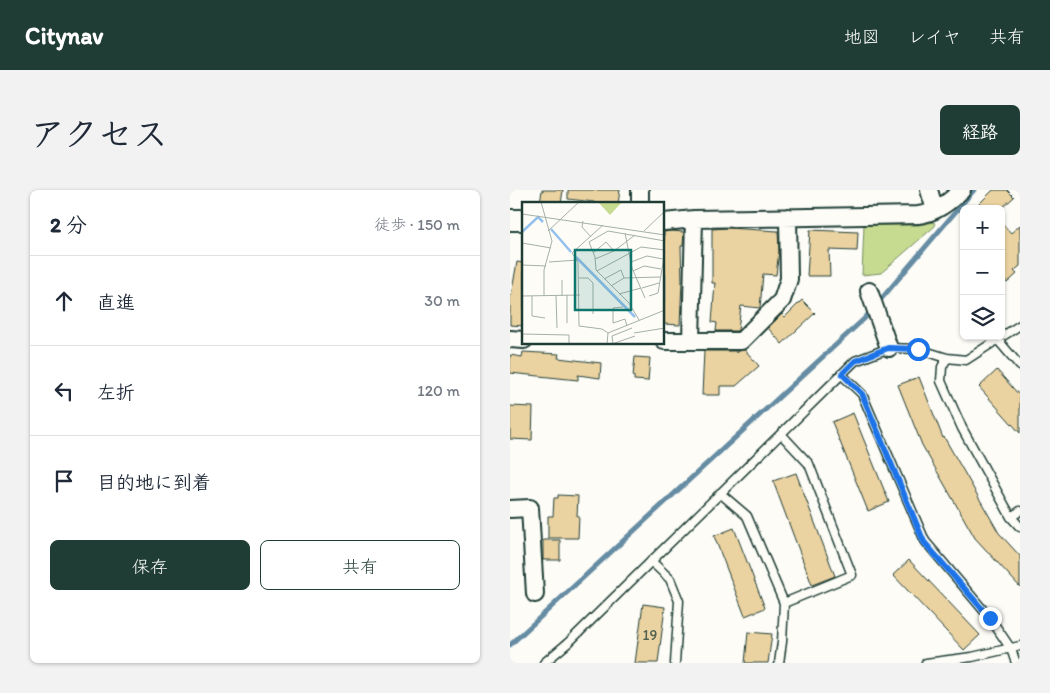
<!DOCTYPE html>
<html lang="ja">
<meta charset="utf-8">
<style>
body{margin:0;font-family:Itim,"Klee One",sans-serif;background:#f2f2f3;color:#1f2937}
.controls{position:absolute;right:15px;top:15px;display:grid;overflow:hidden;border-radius:8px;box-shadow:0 1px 4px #0004}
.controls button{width:45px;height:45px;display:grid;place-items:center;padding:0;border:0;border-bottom:1px solid #e0e1e3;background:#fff;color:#1f2937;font:25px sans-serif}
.stop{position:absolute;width:15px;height:15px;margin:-11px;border:4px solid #1a73e8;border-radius:50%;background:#fff}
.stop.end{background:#1a73e8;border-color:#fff;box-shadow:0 1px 5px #0008}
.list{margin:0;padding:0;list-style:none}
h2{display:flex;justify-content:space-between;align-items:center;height:65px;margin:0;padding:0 20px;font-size:21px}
h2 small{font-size:16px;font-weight:400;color:#747a83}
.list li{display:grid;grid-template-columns:32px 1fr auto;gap:15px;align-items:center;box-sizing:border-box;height:90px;padding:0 20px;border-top:1px solid #e0e1e3}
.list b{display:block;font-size:19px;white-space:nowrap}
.list em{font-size:16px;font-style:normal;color:#747a83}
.actions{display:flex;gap:10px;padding:15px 20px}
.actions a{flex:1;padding:11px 0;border:1px solid #1f3d34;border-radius:8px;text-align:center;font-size:18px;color:#1f3d34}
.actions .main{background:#1f3d34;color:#fff}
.icon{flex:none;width:28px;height:28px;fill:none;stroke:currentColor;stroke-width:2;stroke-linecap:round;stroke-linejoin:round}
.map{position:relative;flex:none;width:510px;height:473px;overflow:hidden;border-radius:8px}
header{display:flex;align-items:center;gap:30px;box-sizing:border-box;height:70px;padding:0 25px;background:#1f3d34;color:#fff}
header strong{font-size:24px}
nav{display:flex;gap:28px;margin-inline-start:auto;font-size:18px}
.intro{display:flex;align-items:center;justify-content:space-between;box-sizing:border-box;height:120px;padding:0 30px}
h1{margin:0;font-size:35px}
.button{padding:12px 22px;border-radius:8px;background:#1f3d34;color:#fff;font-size:18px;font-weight:700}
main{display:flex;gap:30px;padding:0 30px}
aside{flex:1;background:#fff;border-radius:8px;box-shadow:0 1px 4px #0004}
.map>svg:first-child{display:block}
</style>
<header>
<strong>Citynav</strong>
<nav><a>地図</a><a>レイヤ</a><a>共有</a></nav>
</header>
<div class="intro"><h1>アクセス</h1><a class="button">経路</a></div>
<main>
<aside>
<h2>2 分<small>徒歩 · 150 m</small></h2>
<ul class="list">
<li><svg class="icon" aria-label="ahead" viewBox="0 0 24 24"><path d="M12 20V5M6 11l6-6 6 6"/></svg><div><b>直進</b></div><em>30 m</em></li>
<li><svg class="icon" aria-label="left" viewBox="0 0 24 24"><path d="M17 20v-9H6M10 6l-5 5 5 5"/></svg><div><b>左折</b></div><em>120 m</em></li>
<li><svg class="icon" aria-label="arrive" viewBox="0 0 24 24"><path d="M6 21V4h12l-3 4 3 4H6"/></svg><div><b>目的地に到着</b></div></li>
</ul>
<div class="actions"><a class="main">保存</a><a>共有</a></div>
</aside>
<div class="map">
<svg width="510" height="473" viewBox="0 0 510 473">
<rect width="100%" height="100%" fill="#fdfcf7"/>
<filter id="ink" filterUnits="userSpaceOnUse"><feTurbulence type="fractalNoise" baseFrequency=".02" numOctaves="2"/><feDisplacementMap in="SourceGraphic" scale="10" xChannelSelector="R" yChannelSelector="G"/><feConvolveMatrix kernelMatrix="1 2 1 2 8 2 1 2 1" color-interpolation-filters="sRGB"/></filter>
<g filter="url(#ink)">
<path fill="#c7db90" stroke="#738c62" d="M424,32L425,36L371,83L352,85L354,35H408Z"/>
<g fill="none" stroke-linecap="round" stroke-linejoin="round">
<path stroke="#658ca3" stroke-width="5" d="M0,455L355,128L464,0"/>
</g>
<path fill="#ebd2a1" stroke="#1f3d34" d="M32,0H53L51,14H30Z
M58,0H110L108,14H84V12L58,9Z
M483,0H497L504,7L491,19H464Z
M491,32L501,43L510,35V76L504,81L507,84L497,93L494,89L491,92Z
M217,38L268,41L269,61L266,85L253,84L250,118L231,116L228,140L227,141H206L207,133L202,132L205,93H202V39Z
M300,40L348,42L347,61L319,60L320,86H297Z
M161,41L174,42L173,56H171L172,91L170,135L154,134V42Z
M7,72L14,73V136L0,135V106H1Z
M292,110L305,123L272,154L258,138L272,124L275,127Z
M235,160L249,176L226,196H210V205H192L194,161H226V163L228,161Z
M13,162L49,164L48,168L91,173L90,188L68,185V190L0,183V165L12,167Z
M125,167L140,168L138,191L124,190V186H123Z
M487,180L510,206V243L469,197Z
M409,187L433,248L434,247L489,343L510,366V397L465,348L412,255L388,195Z
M0,216L23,217L22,250L0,249Z
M343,223L379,312L358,321L322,232Z
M286,283L325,386L302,395L263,291Z
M48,305L68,306L67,326H69L68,348H38V326H43L44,308H48Z
M224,338L255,418L235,426L204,346Z
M33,350H50V370H33Z
M399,370L470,445L454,460L383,385Z
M133,414L155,417L148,473H125Z
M238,442L262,444L258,473H235Z"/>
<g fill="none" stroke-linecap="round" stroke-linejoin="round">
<g stroke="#1f3d34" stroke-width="11">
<path id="service" d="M487,149L510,176
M437,168L432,177L431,191L452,238L501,327L510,337
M331,184L352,204L415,351L480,428L501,459L506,473
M271,244L299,274L342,385L274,413
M210,303L237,326L274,413L272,452L269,473
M501,327L510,321
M141,371L160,389L169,411L165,473
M34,473L59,452L345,171L379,158L408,159L437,168L456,170L510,135
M416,473L462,467L510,456"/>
</g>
<g stroke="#1f3d34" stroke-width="20">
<path id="minor" d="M130,0V14
M419,0L425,20
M154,32L184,29L408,25C426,23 439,12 452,0
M359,101L379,158
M0,149L14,150
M154,151H231L272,110L279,89L278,27
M181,151L184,29
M0,319L20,318L25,404"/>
</g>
<g stroke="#1f3d34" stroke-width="24">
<path id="tertiary" d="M0,30H14"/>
</g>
<use href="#service" stroke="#fdfcf7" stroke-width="8"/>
<use href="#minor" stroke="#fdfcf7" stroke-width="16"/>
<use href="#tertiary" stroke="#fdfcf7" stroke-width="20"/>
</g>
</g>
<g fill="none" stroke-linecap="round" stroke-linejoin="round" filter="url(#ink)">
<path stroke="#1a73e8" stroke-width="6" d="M408,159L378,158L345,171L332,184L352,204L414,352L480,428"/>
</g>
<g text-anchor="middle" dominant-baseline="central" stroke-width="4.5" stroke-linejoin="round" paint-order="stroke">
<g font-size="15" fill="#52624f">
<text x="140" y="445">19</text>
</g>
</g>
<g transform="translate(12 12)">
<rect width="142" height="142" fill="#fdfcf7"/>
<path d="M76,0L94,1L100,0L88,13Z" fill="#c7db90"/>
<path fill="none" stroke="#93c0ed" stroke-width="2.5" d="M29,27L49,50M0,30L16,15L21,20M54,55L113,115"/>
<path fill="none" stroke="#a4b0a9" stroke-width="1" d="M19,0L30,39L22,68V94M0,12L143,33M61,19L60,25L69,35M81,23L50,51L56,60L57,124L80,127L86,131M26,29L57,0M122,29L143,9M103,31L110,66L123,96M0,41L29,46M71,51L84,40L92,49M73,57L92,49L113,33M27,60L56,58M109,60L125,54L141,57M0,63L24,64M75,69L119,45L143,48M111,69L122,64L139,67M143,73V99M57,76H66L71,81V112M82,77L99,68L102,76M89,84L102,76L138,75M120,86L137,81M97,92L119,86M45,93V121M0,94L58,93M10,94V114L23,116M34,94L35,126M40,94V78M127,94L136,91L143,49M101,105L91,106V121L103,117L105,124M117,118L107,101L74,68L73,55L67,40L86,29L143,39M112,131L143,126M0,132L47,133V142M85,142L86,131L143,108M90,142L113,134M91,142L90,134L110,126"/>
<path fill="#0f766e" fill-opacity="0.15" stroke="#0f766e" stroke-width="2.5" d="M53,48H109V108H53Z"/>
<rect width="142" height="142" fill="none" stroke="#1f3d34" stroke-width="2.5"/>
</g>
</svg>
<div class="controls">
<button>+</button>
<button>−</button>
<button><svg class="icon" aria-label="layers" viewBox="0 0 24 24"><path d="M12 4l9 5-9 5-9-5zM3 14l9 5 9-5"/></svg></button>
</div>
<div class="stop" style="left:408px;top:159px"></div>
<div class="stop end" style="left:480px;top:428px"></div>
</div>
</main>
